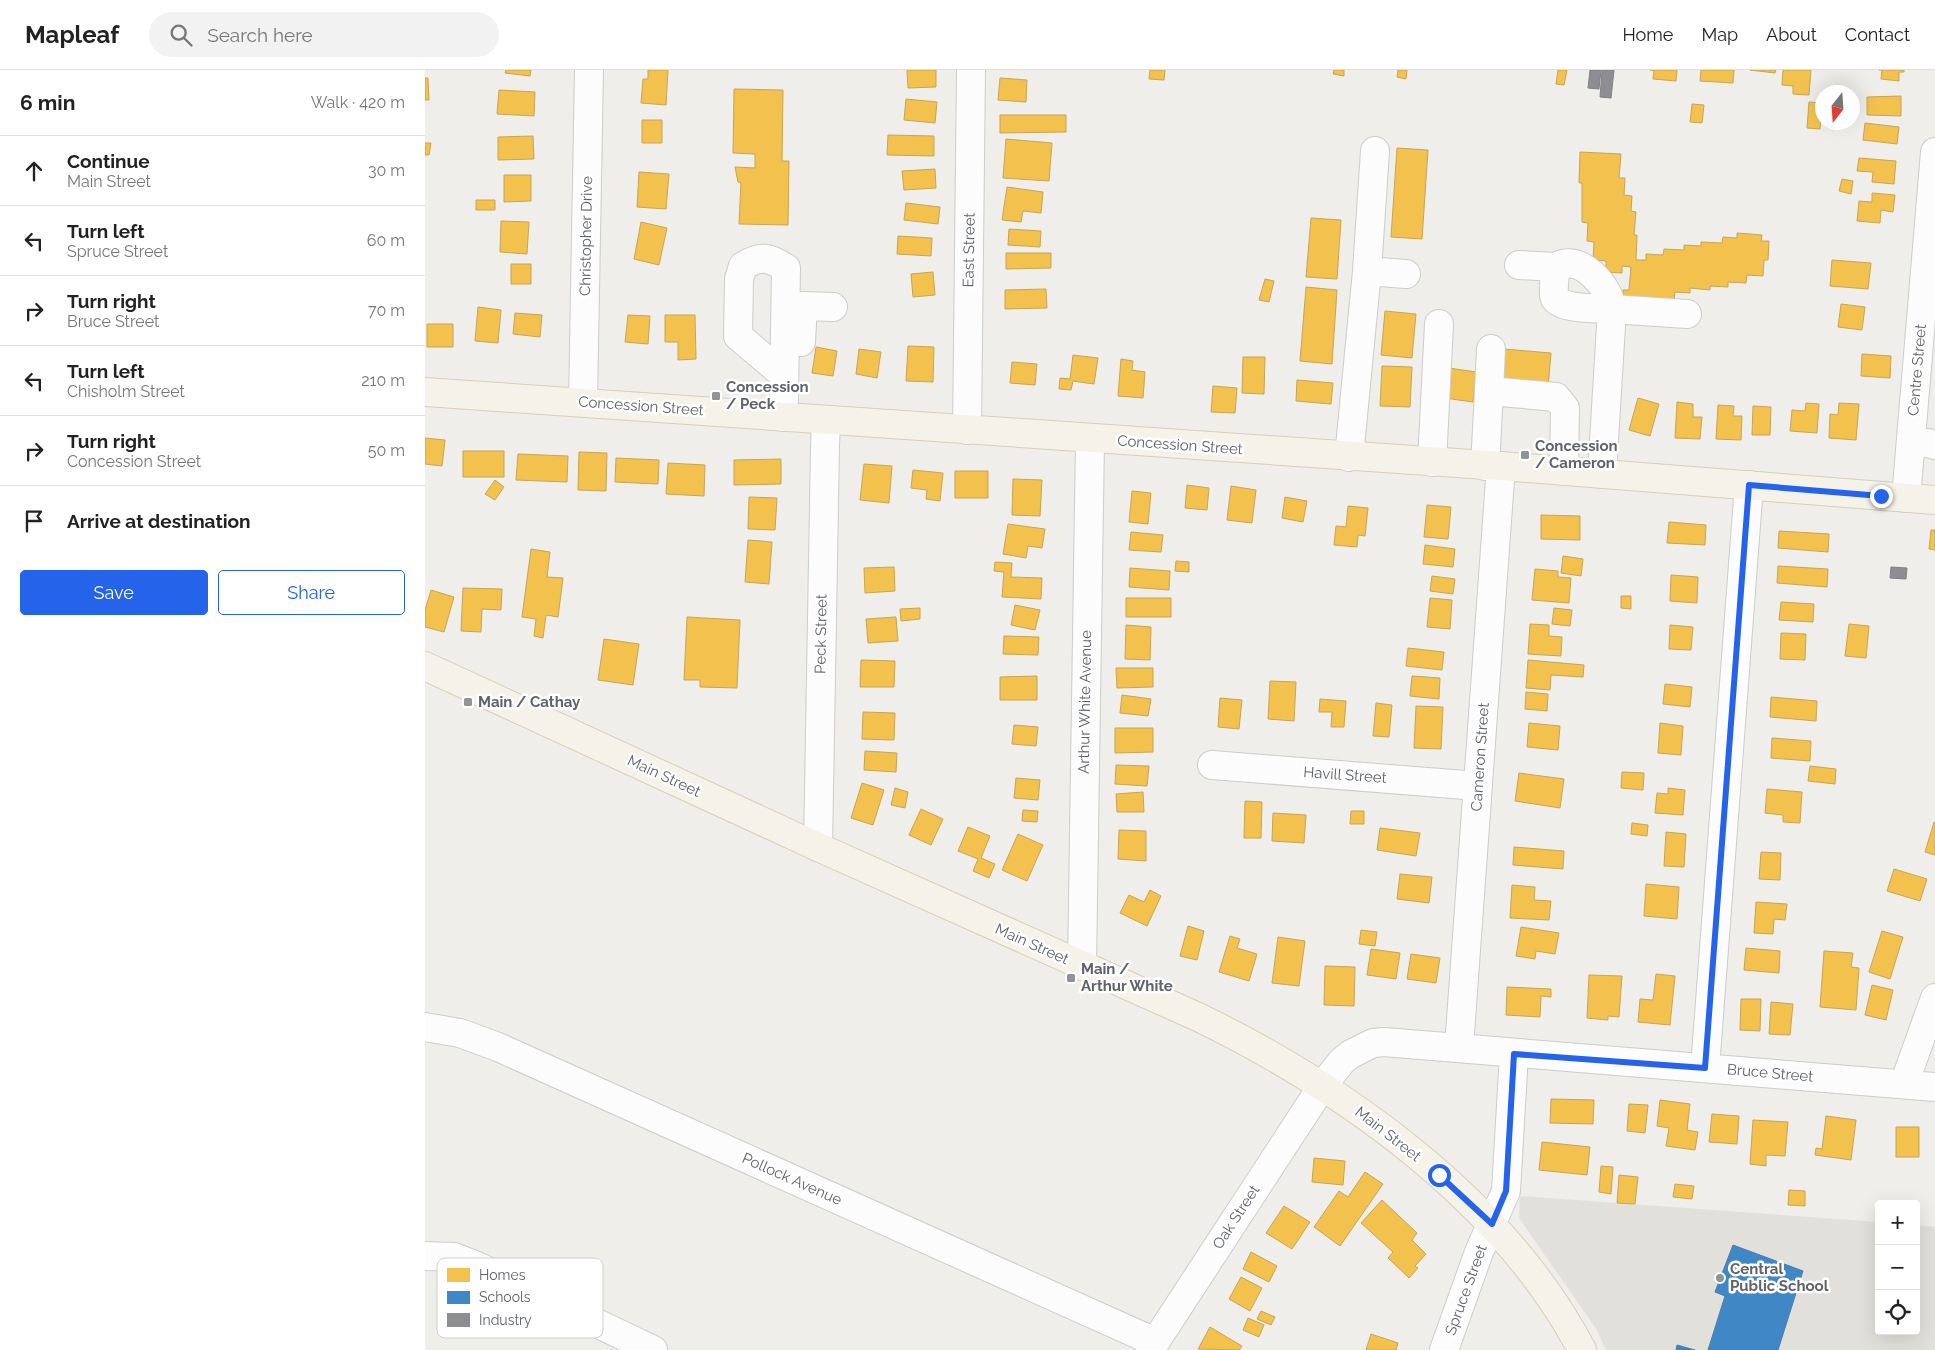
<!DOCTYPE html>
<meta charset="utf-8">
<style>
body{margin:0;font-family:Raleway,sans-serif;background:#f2f2f2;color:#222}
.controls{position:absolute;right:15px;bottom:15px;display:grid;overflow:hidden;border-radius:5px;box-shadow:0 5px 20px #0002}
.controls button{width:45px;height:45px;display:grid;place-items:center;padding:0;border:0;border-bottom:1px solid #e0e0e0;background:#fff;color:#222;font:25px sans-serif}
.compass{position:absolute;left:1390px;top:15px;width:45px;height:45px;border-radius:50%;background:#fff;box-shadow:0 5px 20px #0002;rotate:197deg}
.stop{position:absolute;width:15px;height:15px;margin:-11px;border:4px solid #2563eb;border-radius:50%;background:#fff}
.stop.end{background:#2563eb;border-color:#fff;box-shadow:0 1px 5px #0008}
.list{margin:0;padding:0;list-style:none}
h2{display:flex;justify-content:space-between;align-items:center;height:65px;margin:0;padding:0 20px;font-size:21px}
h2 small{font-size:16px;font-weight:400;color:#767676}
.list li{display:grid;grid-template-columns:32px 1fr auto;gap:15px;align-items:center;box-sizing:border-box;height:70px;padding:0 20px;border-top:1px solid #e0e0e0}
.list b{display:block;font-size:19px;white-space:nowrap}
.list p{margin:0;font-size:16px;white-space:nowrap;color:#767676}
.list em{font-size:16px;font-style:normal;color:#767676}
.actions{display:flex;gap:10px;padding:15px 20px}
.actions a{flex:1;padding:11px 0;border:1px solid #2563eb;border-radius:5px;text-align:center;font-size:18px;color:#2563eb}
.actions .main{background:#2563eb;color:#fff}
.icon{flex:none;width:28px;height:28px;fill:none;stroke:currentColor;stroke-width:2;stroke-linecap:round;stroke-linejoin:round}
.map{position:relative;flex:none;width:1510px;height:1280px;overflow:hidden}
header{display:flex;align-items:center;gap:30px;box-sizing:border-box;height:70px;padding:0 25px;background:#fff;border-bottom:1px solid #e0e0e0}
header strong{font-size:24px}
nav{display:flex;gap:28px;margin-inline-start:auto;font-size:18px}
.search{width:350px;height:45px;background:#f2f2f2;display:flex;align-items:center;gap:12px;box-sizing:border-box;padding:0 18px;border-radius:28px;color:#767676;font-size:19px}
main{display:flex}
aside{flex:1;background:#fff}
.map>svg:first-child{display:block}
</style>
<header>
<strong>Mapleaf</strong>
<div class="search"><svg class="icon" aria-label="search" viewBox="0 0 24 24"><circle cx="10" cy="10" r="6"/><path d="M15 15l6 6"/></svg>Search here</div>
<nav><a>Home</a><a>Map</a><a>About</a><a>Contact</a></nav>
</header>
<main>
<aside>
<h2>6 min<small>Walk · 420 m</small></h2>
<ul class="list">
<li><svg class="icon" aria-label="ahead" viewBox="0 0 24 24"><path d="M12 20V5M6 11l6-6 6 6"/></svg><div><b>Continue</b><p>Main Street</p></div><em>30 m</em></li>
<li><svg class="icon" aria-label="left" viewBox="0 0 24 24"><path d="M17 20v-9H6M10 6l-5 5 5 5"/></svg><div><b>Turn left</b><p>Spruce Street</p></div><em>60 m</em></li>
<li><svg class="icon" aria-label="right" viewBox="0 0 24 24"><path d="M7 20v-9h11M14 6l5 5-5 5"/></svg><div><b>Turn right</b><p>Bruce Street</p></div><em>70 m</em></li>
<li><svg class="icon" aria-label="left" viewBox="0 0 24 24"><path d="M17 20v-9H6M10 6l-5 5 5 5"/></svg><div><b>Turn left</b><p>Chisholm Street</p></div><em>210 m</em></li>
<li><svg class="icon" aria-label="right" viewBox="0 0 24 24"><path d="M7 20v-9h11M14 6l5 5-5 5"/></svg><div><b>Turn right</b><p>Concession Street</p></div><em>50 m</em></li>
<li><svg class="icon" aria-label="arrive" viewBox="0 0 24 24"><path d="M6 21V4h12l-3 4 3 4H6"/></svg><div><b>Arrive at destination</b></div></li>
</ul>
<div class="actions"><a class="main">Save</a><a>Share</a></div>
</aside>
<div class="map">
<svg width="1510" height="1280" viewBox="0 0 1510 1280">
<rect width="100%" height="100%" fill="#efeeea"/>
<path fill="#e2e0da" d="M1095,1126L1454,1152V1261H1491V1155L1510,1157V1280H1181L1172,1260L1094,1148Z"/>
<path fill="#f2c14e" stroke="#c6a556" d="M81,0H106L105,6L80,3Z
M223,0H243L241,35L216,33L218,9H223Z
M482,0H511V17L483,18Z
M725,0H740L739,10L724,9Z
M909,0H919V6L908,4Z
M973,0H982L981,9L972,7Z
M1133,0H1142L1139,15L1131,14Z
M1225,0H1252L1251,11L1228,9L1229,1Z
M1276,0H1309L1308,13L1275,11Z
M1325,0H1351L1350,3Z
M1358,0H1386L1384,25L1368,24V16L1357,15Z
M1454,0H1479V2H1474V11L1456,9L1457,0Z
M0,8H3L4,30H0Z
M575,8L602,10L601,32L573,30Z
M309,19L358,20L357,91H364L363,155L314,154L316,113L313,112L310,97L330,98V84L308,83Z
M74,20L110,22L109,46L72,44Z
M1476,26V46L1442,45V27Z
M481,29L512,32L510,53L479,50Z
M1384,32L1397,33L1395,59L1382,58Z
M1267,34L1279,35L1277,53L1265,52Z
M575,45H641V62L575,63Z
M217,50H237V73H217Z
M1440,53L1474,57L1472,74L1438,70Z
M463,65L509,66V86L462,85Z
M108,66L109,89L73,90V67Z
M581,69L627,73L624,111L578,108Z
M0,73H6L4,85H0Z
M972,78L1003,80L997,169L966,167Z
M1155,82L1196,84L1194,108H1200L1199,125L1207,126L1206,141L1211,142L1209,165H1212L1211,190H1221V184L1238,185L1239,179L1259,180V175L1276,176V172L1297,173L1298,167L1312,168V163L1337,165L1336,171H1344L1343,190H1339L1338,206L1322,205L1321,213L1303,212V217L1285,216V220L1265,218V223L1250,222L1249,230L1198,227V220H1204L1206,197L1197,196V203L1181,202V191L1168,190L1169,172L1162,171L1163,153L1157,152V113H1154Z
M1434,88L1471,91L1469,114L1447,112L1448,102L1432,101Z
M510,99L511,118L479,120L477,101Z
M214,102L244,104L241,139L212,137Z
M79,105H106V131L79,132Z
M1417,109L1428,111L1426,124L1414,121Z
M582,117L618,122L616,143L598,141L596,152L577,150Z
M1447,123L1470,125L1468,142L1456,140L1455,153L1432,151L1434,131L1447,132Z
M51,130H70V140H51Z
M481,133L515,137L513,154L479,150Z
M886,148L916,150L912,209L881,207Z
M76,151L104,152L102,184L75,182Z
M216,152L242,158L234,195L209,189Z
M584,159L616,161L615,177L583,175Z
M473,166L507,168L506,186L472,184Z
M581,183H626V198L581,199Z
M1407,190L1446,193L1443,219L1405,216Z
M86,194H106V214H86Z
M508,202L510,225L488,227L486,204Z
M840,209L849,211L844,232L834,230Z
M881,217L912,220L907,294L875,291Z
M621,219L622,238L580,239V220Z
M1416,234L1440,237L1437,260L1413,257Z
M53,237L76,240L73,273L50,271Z
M960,241L991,244L987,288L956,285Z
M90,243L117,245L115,267L88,264Z
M203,245L225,246L223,274L200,272Z
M240,245H270L271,289L253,290V272H240Z
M2,254H28V277H2Z
M483,276L509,277L508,312L481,311Z
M391,277L412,281L408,306L387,303Z
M434,279L456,282L452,308L431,304Z
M1079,279L1126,283L1123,318L1075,313Z
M1437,284L1466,286L1465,308L1436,306Z
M648,285L673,288L669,314L648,311L646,320L634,319L635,308L645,309Z
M818,287H840L839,324L817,323Z
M696,289L708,291L707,300L720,302L718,328L693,326Z
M587,292L612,294L610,315L585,313Z
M957,296L987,297L985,337L955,336Z
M1016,297L1052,302L1048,332L1012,327Z
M872,310L908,313L906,334L871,331Z
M788,316L812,318L810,343L786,342Z
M1213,328L1234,334L1225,366L1204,360Z
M1252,332L1268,334V347H1277L1275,369L1250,368Z
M1381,333L1394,334L1392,363L1365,361L1367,340L1380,341Z
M1414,333L1434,334L1431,370L1404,368L1405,344L1413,345Z
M1293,335L1309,336L1308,346H1317L1316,370L1291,369Z
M1328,336L1346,337L1345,365H1327Z
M0,368L20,370L17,396L0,394Z
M38,381H79V407H38Z
M154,382L182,383L181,421L153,420Z
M93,384L143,386L142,412L91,410Z
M191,388L234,390L233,414L190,412Z
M356,389V414L309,415V390Z
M243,393L280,395L279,426L241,424Z
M439,394L467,396L464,433L435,430Z
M488,400L518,403L515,431L501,429L502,420L486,418Z
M530,401H563V428H530Z
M588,409L617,410L615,446L587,445Z
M70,410L79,417L70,430L60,424Z
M762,415L784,418L782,440L760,438Z
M806,416L831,420L827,453L802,450Z
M707,421L726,423L723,454L704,452Z
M324,427L352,428L350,460L323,459Z
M860,427L882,431L878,452L857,448Z
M1002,435L1026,437L1023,469L999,467Z
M923,436L943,438L940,466L933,465L932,477L909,475L911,456L921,457Z
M1116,445L1155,446V470L1116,469Z
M1244,452L1281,455L1280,475L1242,473Z
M583,454L620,459L617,478L603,476L601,488L578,484Z
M1506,460H1510V480L1504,479Z
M1354,461L1404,464L1403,482L1353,478Z
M706,462L738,465L736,482L704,480Z
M323,470L347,472L344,514L320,512Z
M1000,475L1030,479L1028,497L998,494Z
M106,479L125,482L122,507L138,508L133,547L121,545L118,568L109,566L111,549L97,547Z
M1138,486L1158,489L1156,506L1136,503Z
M751,491L764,492V502L750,501Z
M570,492L587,493L586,507L617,508L616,529L577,527L579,502L569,501Z
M1353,496L1403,499L1402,517L1352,513Z
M469,497L470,521L440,523L439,498Z
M705,498L745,501L744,520L704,517Z
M1110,499L1133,501V507L1146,508L1144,533L1107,530Z
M1246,505L1273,507L1272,533L1245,531Z
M1007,506L1030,509L1028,524L1005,521Z
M38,518L77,519L76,540L57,539L56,562L36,561Z
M6,520L29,527L19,562L0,557V540Z
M1196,526H1206V539L1196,538Z
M701,528H746V547H701Z
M1005,528L1027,530L1025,559L1002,557Z
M1356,532L1389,534L1388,552L1354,550Z
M590,535L615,540L610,560L586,555Z
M495,538V549L476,551L475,539Z
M1129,538L1147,540L1145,556L1127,554Z
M262,547L315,550L312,618L275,617V610H259Z
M471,547L473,571L443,573L441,549Z
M1105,554L1124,555V566L1137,567L1136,586L1103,584Z
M1424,554L1444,556L1441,588L1420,586Z
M701,555L726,557L725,590L700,589Z
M1245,555L1268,557L1266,580L1244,579Z
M1356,563L1381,564L1380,590L1355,589Z
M579,566L614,567L613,585L578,584Z
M179,569L214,574L208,615L173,610Z
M983,578L1019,582L1017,600L981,596Z
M436,590L470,591L469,617H435Z
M1103,590L1159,595L1158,607L1126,605L1125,620L1101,618Z
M691,598H728V617L692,618Z
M612,606V630H575V607Z
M987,606L1015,608L1014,629L985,626Z
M845,611L871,612L869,651L843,649Z
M1240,614L1267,617L1265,637L1238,634Z
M1101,622L1123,624L1122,641L1100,639Z
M697,625L726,629L723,646L695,643Z
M1346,627L1392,631L1391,651L1345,647Z
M795,628L817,630L814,659L793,657Z
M895,629L921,631L919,657H906L907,642H894Z
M951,633L967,635L964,667L948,666Z
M991,636L1018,637L1016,679L989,678Z
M438,642L470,643L469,670L437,669Z
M1104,653L1135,656L1133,680L1102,677Z
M1235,653L1258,656L1256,685L1233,683Z
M589,655L613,657L611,676L587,674Z
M690,658H728V682L690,683Z
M1347,668L1386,671L1385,691L1346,688Z
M440,681L472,683L471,702L439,700Z
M691,695L724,696L722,716L690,714Z
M1385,696L1411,699L1410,714L1383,711Z
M1197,702L1219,703L1218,720L1196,718Z
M1094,703L1139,709L1135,738L1090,731Z
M591,708L615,710L613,730L589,728Z
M437,713L459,720L448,755L426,748Z
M470,718L483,722L480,738L466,735Z
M1243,718L1260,720L1258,745L1230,743L1232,723L1243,724Z
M1342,719L1377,722L1375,753L1358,752V745L1340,743Z
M718,722L719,742H692L691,724Z
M820,731L837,732L836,768H819Z
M496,739L518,749L506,775L484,765Z
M598,740L613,741L612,752L597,751Z
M926,741H939V754H925Z
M848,743L881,745L879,773L847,771Z
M1509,752L1510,753V785L1500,782Z
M1207,753L1223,755L1222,766L1206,764Z
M543,757L565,766L556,788L570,794L564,808L548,801L553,789L533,781Z
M955,758L995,763L991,786L952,780Z
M694,760L721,761V791L693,789Z
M1241,762L1261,764L1259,797L1239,796Z
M593,764L618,775L602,811L577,800Z
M1089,777L1139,781L1138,799L1088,795Z
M1336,782L1356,783L1355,810L1334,809Z
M1469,799L1502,809L1495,831L1462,821Z
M975,804L1007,807L1004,833L972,829Z
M1221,814L1254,817L1252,849L1219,846Z
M1087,815L1110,817L1109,830L1126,831L1124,850L1085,848Z
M725,820L736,826L722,856L695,843L704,825L719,832Z
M1331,832L1362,834L1360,850L1349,849L1348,864L1329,863Z
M763,856L779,861L772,890L755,886Z
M1096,857L1134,863L1130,884L1111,881L1110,889L1091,886Z
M936,860L952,862L950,876L934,874Z
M1457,861L1478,867L1465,909L1444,902Z
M805,866L815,869L812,878L832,884L824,911L794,902Z
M853,867L880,871L874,916L847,913Z
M1321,878L1355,881L1354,903L1319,900Z
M946,879L975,883L971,909L942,905Z
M1399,881L1428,883L1426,897L1434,898L1431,940L1395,937Z
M986,884L1015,888L1011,913L982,909Z
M900,896L930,897L929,936L899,935Z
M1231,904L1250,906L1245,955L1213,952L1215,929L1228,930Z
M1164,905L1197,906L1194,947L1183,946V950L1162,948Z
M1447,915L1468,920L1461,950L1440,945Z
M1082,917L1126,919V927L1116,926L1115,947L1081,945Z
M1316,929H1336L1335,961L1315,960Z
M1346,932L1368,934L1365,965L1344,964Z
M1126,1029L1169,1030L1168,1054L1125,1053Z
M1235,1030L1265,1034L1262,1060L1273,1062L1270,1080L1241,1076L1244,1058L1232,1056Z
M1204,1034L1223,1035L1220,1063L1202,1061Z
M1287,1044L1314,1046L1312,1074L1284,1072Z
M1401,1046L1431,1050L1426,1090L1390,1085L1391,1078L1397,1079Z
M1328,1050L1363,1052L1360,1086L1341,1085V1096L1325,1094Z
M1471,1057H1494V1087H1471Z
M1117,1072L1165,1077L1162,1105L1114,1100Z
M889,1088L920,1091L918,1115L887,1112Z
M1176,1096L1188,1097L1186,1124L1174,1122Z
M940,1102L958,1114L915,1176L889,1157L914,1121L923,1127Z
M1194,1105L1213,1107L1210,1134L1192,1133Z
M1250,1114L1269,1116L1267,1129L1248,1127Z
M1364,1120L1380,1121V1136L1363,1135Z
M957,1130L992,1163L987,1170L1001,1184L990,1196L993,1198L984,1208L963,1188L968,1182L936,1153Z
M859,1136L885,1152L867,1179L841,1163Z
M826,1182L852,1196L844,1212L818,1199Z
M816,1207L837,1218L825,1241L804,1229Z
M836,1241L850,1247L846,1255L832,1249Z
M823,1248L839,1255L834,1267L818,1260Z
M785,1257L817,1276L814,1280L773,1279Z
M946,1264L973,1273L971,1280H941Z"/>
<path fill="#3f88c5" stroke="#497da9" d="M1308,1175L1378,1201L1353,1280H1283L1300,1226L1290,1222Z
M1252,1275L1270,1280H1251Z"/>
<path fill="#8d8d92" stroke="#7f8085" d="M1165,0H1176L1174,19L1163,18Z
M1177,0H1189L1186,28L1175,27Z
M1466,497L1482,498L1481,509L1465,508Z"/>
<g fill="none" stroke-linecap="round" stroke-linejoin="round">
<g stroke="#cbcccc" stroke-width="30">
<path id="minor" d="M1094,195L1131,197
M942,201L981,204
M376,272L378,236L408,237
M1064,321L1066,279
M158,332L164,0
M358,347L359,327L361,198C344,187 336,185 318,196L314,209L313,266L359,305
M542,360L546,0
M1486,372L1503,373L1510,375
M924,387L942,201L950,81
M1007,392L1014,254
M1060,396L1064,321L1131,327L1140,338L1139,401
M1177,404L1187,239C1174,238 1130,240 1129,225C1128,216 1130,205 1131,197C1155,182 1185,217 1187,239L1262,244
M1481,428L1510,82
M787,695L1053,716
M393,777L400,377L401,350
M657,896L665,369
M0,957L35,963L73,977L730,1272
M1034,977L1076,396
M1280,998L1324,415
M1479,1014L1510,928
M0,1186L29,1187L52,1196L228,1280
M725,1280L898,1015L917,991L926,984L948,973L959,972L1510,1017
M1019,1280L1054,1182L1081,1121L1089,984"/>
</g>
<g stroke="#d7ceb8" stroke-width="30">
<path id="major" d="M0,322L1076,396L1510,430
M0,596L393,777L773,947C921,1019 1079,1131 1157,1280"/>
</g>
<use href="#minor" stroke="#fdfcfc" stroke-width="28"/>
<use href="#major" stroke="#f4f2e9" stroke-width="28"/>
</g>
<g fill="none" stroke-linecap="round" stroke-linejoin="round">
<path stroke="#2563eb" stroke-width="6" d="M1014,1105L1067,1154L1081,1121L1089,984L1280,998L1324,415L1456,426"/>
</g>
<g fill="#919496" stroke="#fff" stroke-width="2">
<rect x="286" y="321" width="10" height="10" rx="2.5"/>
<rect x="1095" y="380" width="10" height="10" rx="2.5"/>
<rect x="38" y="627" width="10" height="10" rx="2.5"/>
<rect x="641" y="903" width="10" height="10" rx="2.5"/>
<circle cx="1295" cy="1208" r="5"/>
</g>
<g text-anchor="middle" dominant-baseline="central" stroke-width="5" stroke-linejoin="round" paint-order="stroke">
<g font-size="15" fill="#5f6368" stroke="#fff">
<text transform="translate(161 166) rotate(-89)">Christopher Drive</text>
<text transform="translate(544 180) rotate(-89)">East Street</text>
<text transform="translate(1492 300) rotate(-85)">Centre Street</text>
<text transform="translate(216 336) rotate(4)">Concession Street</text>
<text transform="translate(755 375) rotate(4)">Concession Street</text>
<text transform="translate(396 564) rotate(-89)">Peck Street</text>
<text transform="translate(660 632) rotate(-89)">Arthur White Avenue</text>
<text transform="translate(1055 687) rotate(-86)">Cameron Street</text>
<text transform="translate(920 705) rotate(4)">Havill Street</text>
<text transform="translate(239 706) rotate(25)">Main Street</text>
<text transform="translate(607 874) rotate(24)">Main Street</text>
<text transform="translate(1345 1003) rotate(5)">Bruce Street</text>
<text transform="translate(963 1064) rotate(38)">Main Street</text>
<text transform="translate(367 1109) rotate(24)">Pollock Avenue</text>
<text transform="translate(811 1147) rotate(-57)">Oak Street</text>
<text transform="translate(1041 1220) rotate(-70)">Spruce Street</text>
</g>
<g font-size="15" font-weight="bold" fill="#5f6368" stroke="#fff" text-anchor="start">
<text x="301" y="317">Concession<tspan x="301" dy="17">/ Peck</tspan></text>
<text x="1110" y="376">Concession<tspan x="1110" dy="17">/ Cameron</tspan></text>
<text x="53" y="632">Main / Cathay</text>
<text x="656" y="899">Main /<tspan x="656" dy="17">Arthur White</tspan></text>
<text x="1305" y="1199">Central<tspan x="1305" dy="17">Public School</tspan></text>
</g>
</g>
<rect x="12" y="1188" width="166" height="80" rx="8" fill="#fff" stroke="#cfd0d2" stroke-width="1"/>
<rect x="22" y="1198" width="23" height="14" fill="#f2c14e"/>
<rect x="22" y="1221" width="23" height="13" fill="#3f88c5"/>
<rect x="22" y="1243" width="23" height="14" fill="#8d8d92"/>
<g font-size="14" fill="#5f6368">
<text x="54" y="1210">Homes</text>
<text x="54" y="1232">Schools</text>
<text x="54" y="1255">Industry</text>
</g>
</svg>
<div class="controls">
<button>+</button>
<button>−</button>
<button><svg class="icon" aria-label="locate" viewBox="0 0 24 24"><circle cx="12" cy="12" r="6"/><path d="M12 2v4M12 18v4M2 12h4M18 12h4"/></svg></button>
</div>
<svg class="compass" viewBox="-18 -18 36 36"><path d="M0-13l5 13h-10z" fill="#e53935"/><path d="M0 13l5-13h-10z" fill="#767676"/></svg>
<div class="stop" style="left:1014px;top:1105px"></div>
<div class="stop end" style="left:1456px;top:426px"></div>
</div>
</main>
